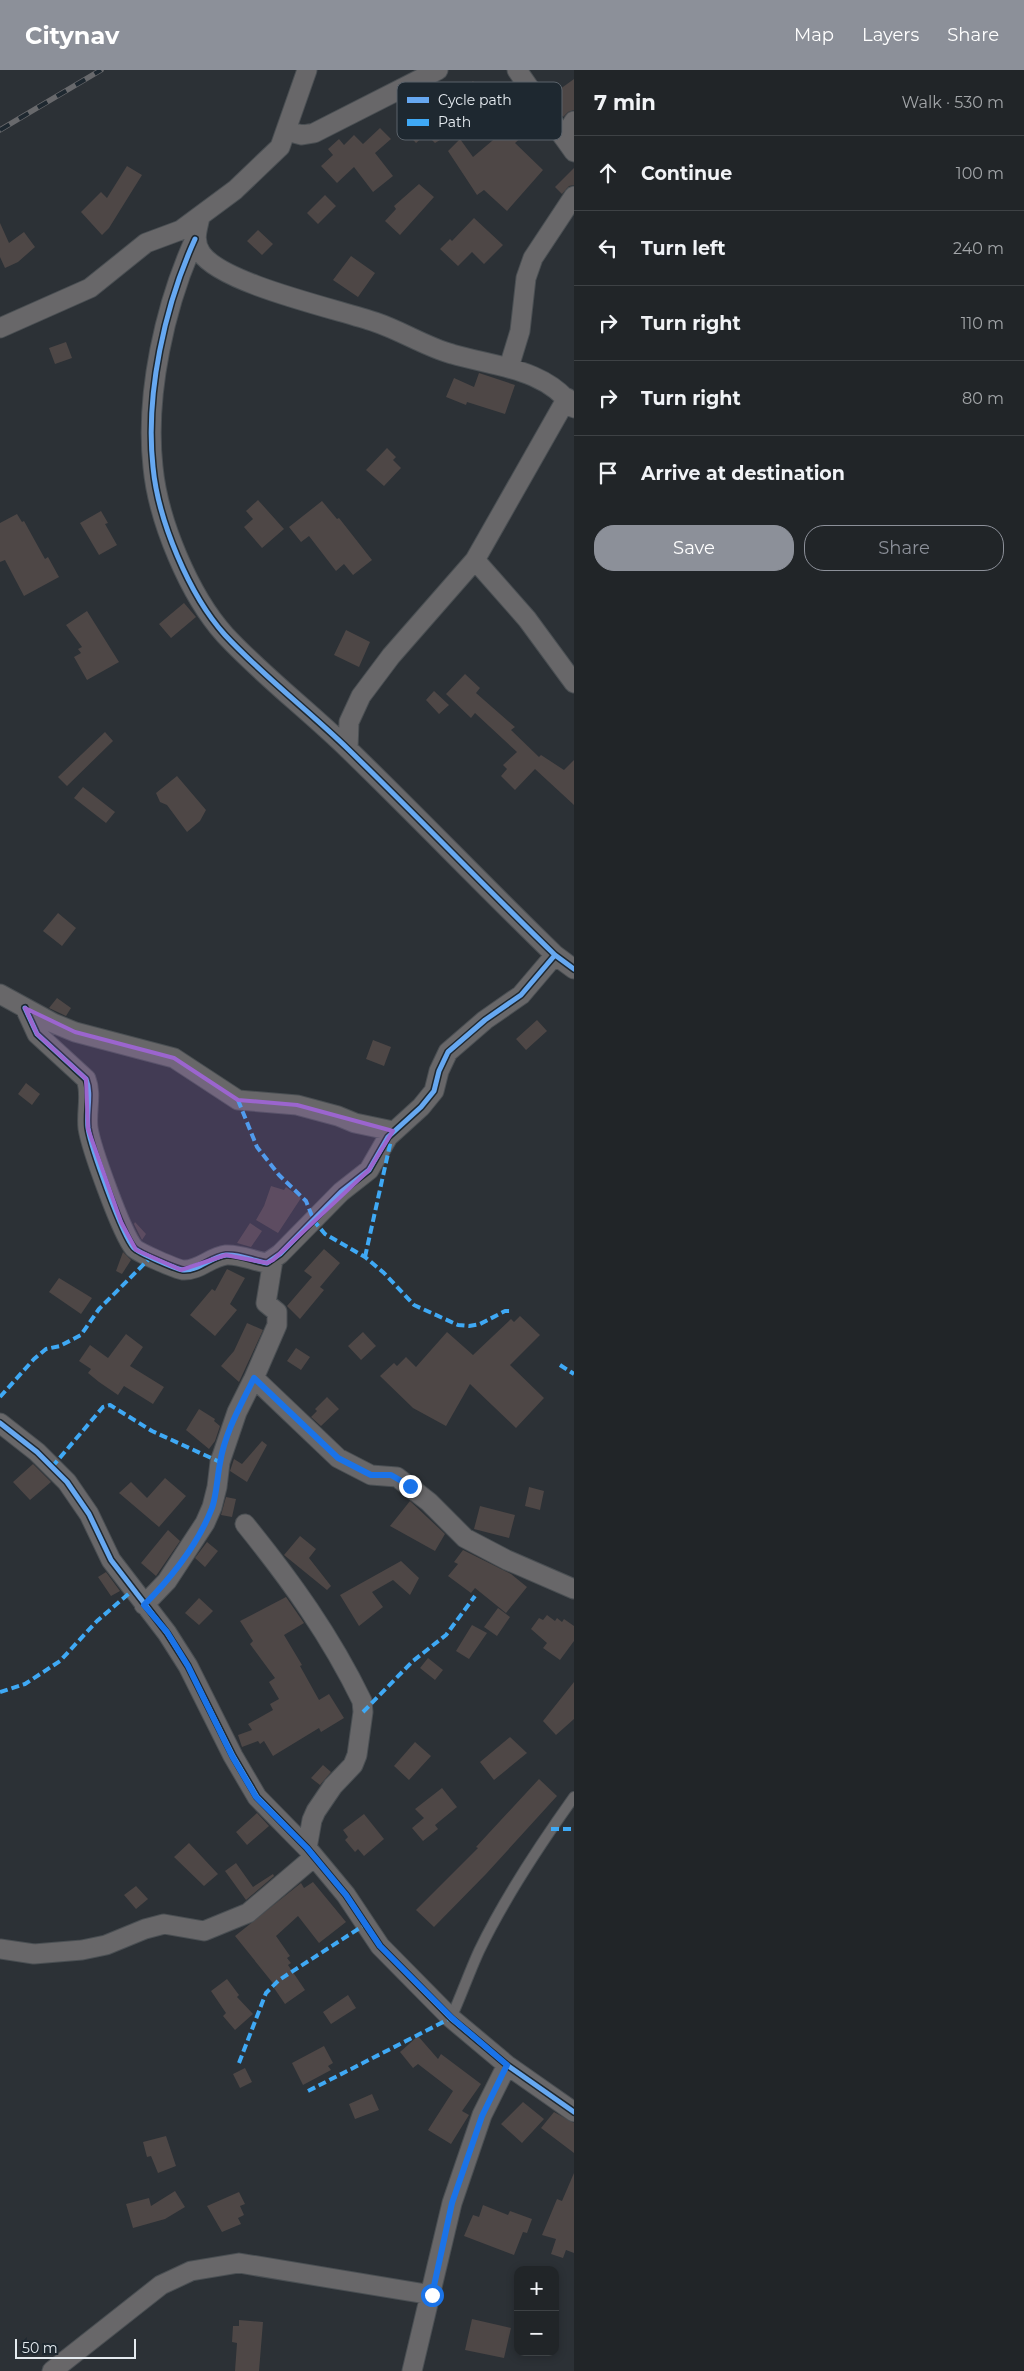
<!DOCTYPE html>
<meta charset="utf-8">
<style>
body{margin:0;font-family:Montserrat,sans-serif;background:#2d3134;color:#f1f3f6}
.controls{position:absolute;right:15px;bottom:15px;display:grid;overflow:hidden;border-radius:10px;box-shadow:0 2px 8px #0003}
.controls button{width:45px;height:45px;display:grid;place-items:center;padding:0;border:0;border-bottom:1px solid #3e4245;background:#212528;color:#f1f3f6;font:25px sans-serif}
.scale{position:absolute;left:15px;bottom:12px;width:121px;box-sizing:border-box;padding-left:5px;border:2px solid #e5ebf0;border-top:0;font-size:14px;line-height:18px;white-space:nowrap;color:#e5ebf0;-webkit-text-stroke:4px #1e2830;paint-order:stroke}
.stop{position:absolute;width:15px;height:15px;margin:-11px;border:4px solid #1a73e8;border-radius:50%;background:#fff}
.stop.end{background:#1a73e8;border-color:#fff;box-shadow:0 1px 5px #0008}
.list{margin:0;padding:0;list-style:none}
h2{display:flex;justify-content:space-between;align-items:center;height:65px;margin:0;padding:0 20px;font-size:21px}
h2 small{font-size:16px;font-weight:400;color:#a2a5a8}
.list li{display:grid;grid-template-columns:32px 1fr auto;gap:15px;align-items:center;box-sizing:border-box;height:75px;padding:0 20px;border-top:1px solid #3e4245}
.list b{display:block;font-size:19px;white-space:nowrap}
.list em{font-size:16px;font-style:normal;color:#a2a5a8}
.actions{display:flex;gap:10px;padding:15px 20px}
.actions a{flex:1;padding:11px 0;border:1px solid #8c9099;border-radius:20px;text-align:center;font-size:18px;color:#8c9099}
.actions .main{background:#8c9099;color:#fff}
.icon{flex:none;width:28px;height:28px;fill:none;stroke:currentColor;stroke-width:2;stroke-linecap:round;stroke-linejoin:round}
.map{position:relative;flex:none;width:574px;height:2301px;overflow:hidden}
header{display:flex;align-items:center;gap:30px;box-sizing:border-box;height:70px;padding:0 25px;background:#8c9099;color:#fff}
header strong{font-size:24px}
nav{display:flex;gap:28px;margin-inline-start:auto;font-size:18px}
main{display:flex}
aside{flex:1;background:#212528}
.map>svg:first-child{display:block}
</style>
<header>
<strong>Citynav</strong>
<nav><a>Map</a><a>Layers</a><a>Share</a></nav>
</header>
<main>
<div class="map">
<svg width="574" height="2301" viewBox="0 0 574 2301">
<rect width="100%" height="100%" fill="#2c3136"/>
<path fill="#4e4746" d="M574,9V40L568,42L563,47L549,27Z
M473,11L490,29L505,15L517,28L495,52L478,34L459,51L462,55L450,67L448,65L435,73L426,64L416,73L402,58L412,49L417,55L441,33L449,41L468,23L464,19Z
M519,48L530,60L515,73L543,100L507,141L484,120L477,125L448,81L460,69L473,87Z
M380,58L391,69L375,83L393,106L373,122L354,97L337,113L321,96L333,85L328,79L339,69L344,75L354,65L363,74Z
M127,96L142,105L109,158L102,165L81,142L101,122L107,128Z
M574,98V115L569,116L562,124L555,117Z
M419,114L434,127L400,165L385,151L396,139L394,136Z
M325,125L336,136L318,154L307,143Z
M474,148L503,175L484,194L472,182L458,196L440,179L450,169L452,171Z
M0,153L9,173L24,162L35,177L18,192L5,198L0,187Z
M258,160L273,174L262,185L247,171Z
M351,186L375,203L358,227L333,210Z
M66,272L72,288L55,294L49,278Z
M479,303L515,315L505,344L467,332L466,335L446,327L454,308L474,317Z
M387,378L396,387L393,390L401,398L384,416L366,400Z
M258,430L284,459L262,478L244,457L253,449L246,441Z
M322,431L337,449L339,448L372,490L353,505L344,494L336,501L309,466L301,472L289,457Z
M101,441L108,453L105,454L117,475L99,485L80,453Z
M17,444L22,452L24,451L45,489L48,487L59,507L24,526L5,490L0,492V453Z
M184,533L196,547L171,568L159,554Z
M87,541L119,592L87,610L74,587L81,583L78,579L82,577L66,555Z
M346,560L370,572L359,597L334,585Z
M465,604L480,618L476,623L515,657L511,660L539,687L541,685L564,700L574,690V735L535,699L515,720L501,706L507,699L503,695L517,682L475,643L471,648L446,624Z
M434,621L449,635L439,644L426,630Z
M105,662L113,671L67,716L58,707Z
M177,706L206,740L200,751L187,762L167,735L160,732L156,723Z
M83,717L115,742L106,753L74,728Z
M58,843L76,858L62,876L43,861Z
M57,928L71,938L66,946L49,938Z
M537,950L547,961L526,980L516,969Z
M373,970L391,977L384,996L366,989Z
M26,1013L40,1024L32,1035L18,1024Z
M271,1116L284,1120L286,1117L301,1128L278,1163L256,1150L264,1136Z
M135,1152L146,1164L142,1170L134,1154Z
M250,1153L262,1161L251,1177L237,1173Z
M324,1179L340,1193L320,1217L324,1220L300,1249L287,1236L312,1207L304,1201Z
M123,1182L131,1190L122,1204L116,1201Z
M227,1199L245,1208L230,1234L237,1240L215,1266L190,1245L212,1219L215,1221Z
M59,1208L92,1228L81,1244L49,1222Z
M520,1246L540,1265L510,1295L544,1328L516,1358L470,1314L446,1356L413,1338L380,1306L394,1293L397,1296L406,1287L416,1297L447,1262L473,1285L511,1249L514,1252Z
M247,1253L263,1260L239,1312L221,1296L234,1281Z
M363,1262L376,1276L361,1290L348,1276Z
M126,1264L143,1277L130,1296L164,1317L153,1334L124,1316L118,1325L99,1312L88,1303L91,1299L79,1291L90,1275L108,1288Z
M296,1278L310,1287L301,1300L287,1291Z
M327,1327L339,1339L321,1356L311,1347L317,1341L315,1339Z
M199,1339L215,1349L214,1351L220,1356L215,1371L209,1379L186,1360Z
M262,1371L267,1375L247,1412L230,1401L234,1389L242,1394Z
M33,1394L51,1412L30,1430L13,1412Z
M165,1408L186,1426L159,1457L119,1423L131,1412L147,1428Z
M529,1417L544,1421L540,1440L525,1436Z
M226,1427L236,1429L232,1447L221,1445Z
M410,1431L445,1464L435,1481L390,1456Z
M480,1436L515,1445L509,1468L474,1459Z
M168,1460L180,1471L156,1506L141,1493Z
M300,1466L316,1479L309,1488L331,1516L327,1520L284,1485Z
M207,1472L218,1481L205,1497L195,1488Z
M463,1480L511,1504L527,1517L506,1543L475,1518L471,1523L448,1506L458,1494L454,1492Z
M401,1491L419,1508L410,1525L393,1510L372,1522L383,1537L359,1556L340,1525Z
M106,1502L120,1521L111,1526L98,1507Z
M286,1527L304,1553L284,1565L302,1595L300,1596L319,1630L329,1624L344,1648L321,1662L319,1658L273,1686L264,1671L260,1674L258,1671L242,1677L238,1665L252,1660L248,1654L273,1640L270,1634L279,1629L269,1612L275,1608L250,1574L253,1571L240,1551Z
M199,1528L213,1541L199,1555L185,1543Z
M498,1538L510,1547L497,1566L484,1557Z
M547,1545L555,1551L557,1548L562,1552L564,1549L574,1556V1571L560,1590L543,1578L547,1573L531,1559L539,1548L543,1550Z
M472,1555L487,1563L469,1589L456,1581Z
M428,1588L443,1600L435,1610L420,1598Z
M574,1612V1649L556,1665L543,1651Z
M510,1667L527,1683L494,1710L480,1692Z
M415,1672L431,1686L409,1710L394,1696Z
M323,1695L331,1702L320,1715L311,1708Z
M539,1709L557,1726L486,1804L434,1857L416,1840L478,1778L476,1777Z
M442,1718L457,1737L435,1755L438,1759L423,1771L412,1758L424,1748L415,1739Z
M257,1743L269,1756L247,1775L236,1762Z
M364,1744L384,1769L364,1786L358,1779L355,1782L345,1770L348,1767L343,1760Z
M189,1773L218,1804L204,1816L174,1787Z
M236,1793L253,1817L273,1804L274,1806L246,1830L225,1801Z
M313,1812L346,1852L319,1873L298,1846L276,1866L290,1886L287,1888L291,1893L288,1895L305,1920L285,1934L274,1918L276,1917L235,1866L296,1817L301,1813L304,1818Z
M136,1816L148,1829L136,1839L124,1825Z
M227,1909L239,1925L237,1927L253,1944L235,1960L223,1946L226,1943L211,1921Z
M348,1925L356,1938L331,1954L323,1942Z
M418,1966L438,1989L441,1984L481,2014L462,2041L469,2045L451,2074L428,2060L453,2021L418,1994L413,1998L400,1982Z
M324,1976L333,1993L328,1996L331,2000L303,2015L292,1993Z
M245,1998L252,2012L240,2018L233,2004Z
M372,2024L379,2040L355,2049L349,2034Z
M523,2032L544,2049L522,2073L501,2054Z
M554,2042L574,2053V2083L541,2058Z
M166,2066L176,2096L158,2103L151,2086L147,2087L143,2072Z
M574,2103V2183L566,2180L563,2188L551,2184L556,2169L542,2165L557,2129L562,2131Z
M175,2121L185,2137L165,2149L133,2158L126,2134L149,2128L151,2136Z
M239,2122L245,2134L240,2136L244,2145L238,2148L241,2154L222,2162L207,2136Z
M483,2135L508,2145L510,2141L532,2149L527,2163L523,2162L514,2185L464,2166L473,2145L479,2147Z
M472,2249L511,2258L504,2288L465,2280Z
M239,2250L263,2252L259,2301H235L237,2273L232,2272L233,2256H239Z"/>
<g fill="none" stroke-linecap="round" stroke-linejoin="round">
<g stroke="#4a4f53" stroke-width="12">
<path id="lane" d="M451,1948C461,1926 469,1903 479,1881C505,1827 539,1776 574,1727"/>
</g>
<g stroke="#4a4f53" stroke-width="21">
<path id="street" d="M517,0L564,68
M574,51L564,68L574,82
M287,61L302,65L314,63L438,0
M200,147C197,161 193,170 201,183C222,214 337,239 375,252C402,261 426,277 452,284C496,297 545,298 574,338
M195,169C165,235 145,324 153,397C158,450 189,525 225,565C262,605 309,641 348,679C418,747 485,817 555,885L574,899
M0,258L90,218L146,173L181,160L235,120L280,77L307,0
M509,297L520,261L526,208L533,188L574,126
M475,490L527,549L574,613
M348,679L349,652L361,626L391,586L475,490L567,328
M0,924L53,953L75,962L174,988L238,1030L297,1035L338,1046L355,1053L393,1061
M25,938L37,964L86,1009C92,1024 86,1041 88,1058C91,1078 122,1164 134,1178C139,1183 176,1199 183,1200C199,1201 210,1187 226,1185C240,1184 253,1191 267,1193L280,1184L341,1122L369,1100L388,1067L421,1037L434,1021L439,1001L448,982L485,950L521,925L555,885
M254,1308L338,1388L371,1405L397,1407L429,1432L465,1468L507,1490L574,1519
M0,1353L37,1382L67,1412L89,1444L111,1490L167,1563L188,1596L233,1686L257,1727L307,1778L346,1825L380,1876L451,1948L507,1995L574,2042
M245,1454C291,1511 330,1565 362,1631L363,1642L357,1685L353,1695L333,1716L316,1741L312,1750L307,1778
M144,1535L167,1511L205,1453L212,1437L217,1417L220,1392L237,1342L254,1308L277,1255V1242L266,1233L273,1190
M0,1879L34,1884L82,1880L106,1875L145,1859L164,1854L204,1861L248,1843L314,1787
M52,2301L161,2215L191,2201L239,2193L432,2225
M412,2301L452,2133L482,2045L507,1995"/>
</g>
<use href="#lane" stroke="#686769" stroke-width="10"/>
<use href="#street" stroke="#686769" stroke-width="19"/>
<g stroke="#68696c" stroke-width="5.5">
<path id="rail" d="M0,60L101,0"/>
</g>
<use href="#rail" stroke="#1e2830" stroke-width="4" stroke-dasharray="11" stroke-linecap="butt"/>
<path stroke="#3fa9f5" stroke-width="4" stroke-dasharray="8 4" stroke-linecap="butt" d="M238,1030L257,1077L279,1105L306,1131L314,1151L325,1164L365,1187L384,1203L414,1235L458,1255L469,1256L480,1254L505,1241H511
M365,1187L391,1070
M560,1295L574,1304
M0,1327L34,1289L46,1279L60,1276L81,1265L99,1239L151,1187
M52,1397L103,1337L110,1335L152,1361L220,1392
M0,1622L25,1614L60,1591L97,1551L133,1520
M363,1642L413,1591L446,1565L475,1526
M551,1759H574
M239,1993L266,1923L279,1910L366,1854
M308,2021L451,1948"/>
<g stroke="#1e2830" stroke-width="8">
<path id="cycleway" d="M195,169C165,235 145,324 153,397C158,450 189,525 225,565C262,605 309,641 348,679C418,747 485,817 555,885L574,899
M25,938L37,964L86,1009C92,1024 86,1041 88,1058C91,1078 122,1164 134,1178C139,1183 176,1199 183,1200C199,1201 210,1187 226,1185C240,1184 253,1191 267,1193L280,1184L341,1122L369,1100L388,1067L421,1037L434,1021L439,1001L448,982L485,950L521,925L555,885
M0,1353L37,1382L67,1412L89,1444L111,1490L167,1563L188,1596L233,1686L257,1727L307,1778L346,1825L380,1876L451,1948L507,1995L574,2042"/>
</g>
<use href="#cycleway" stroke="#66a8f1" stroke-width="5"/>
</g>
<g fill="none" stroke-linecap="round" stroke-linejoin="round">
<path stroke="#1a73e8" stroke-width="6" d="M410,1416L391,1405H371L338,1388L254,1308C241,1335 225,1362 220,1393C217,1408 217,1423 212,1438C198,1474 171,1508 144,1535L167,1562L188,1596L232,1686L256,1727L307,1778L346,1825L380,1876L452,1948L507,1995L482,2046L452,2133L432,2225"/>
</g>
<path fill="#9b65ce" fill-opacity="0.2" stroke="#9b65ce" stroke-width="4" stroke-linejoin="round" d="M25,938L75,962L174,988L238,1030L297,1035L393,1061L369,1100L273,1190L267,1193L226,1185L181,1200L136,1180L121,1152L88,1059L86,1009L37,964Z"/>
<rect x="397" y="12" width="165" height="58" rx="8" fill="#1e2830" stroke="#5a626a" stroke-width="1"/>
<rect x="407" y="27" width="22" height="6" fill="#66a8f1"/>
<rect x="407" y="49" width="22" height="7" fill="#3fa9f5"/>
<g font-size="14" fill="#e5ebf0">
<text x="438" y="35">Cycle path</text>
<text x="438" y="57">Path</text>
</g>
</svg>
<div class="controls">
<button>+</button>
<button>−</button>
</div>
<div class="scale">50 m</div>
<div class="stop" style="left:432px;top:2225px"></div>
<div class="stop end" style="left:410px;top:1416px"></div>
</div>
<aside>
<h2>7 min<small>Walk · 530 m</small></h2>
<ul class="list">
<li><svg class="icon" aria-label="ahead" viewBox="0 0 24 24"><path d="M12 20V5M6 11l6-6 6 6"/></svg><div><b>Continue</b></div><em>100 m</em></li>
<li><svg class="icon" aria-label="left" viewBox="0 0 24 24"><path d="M17 20v-9H6M10 6l-5 5 5 5"/></svg><div><b>Turn left</b></div><em>240 m</em></li>
<li><svg class="icon" aria-label="right" viewBox="0 0 24 24"><path d="M7 20v-9h11M14 6l5 5-5 5"/></svg><div><b>Turn right</b></div><em>110 m</em></li>
<li><svg class="icon" aria-label="right" viewBox="0 0 24 24"><path d="M7 20v-9h11M14 6l5 5-5 5"/></svg><div><b>Turn right</b></div><em>80 m</em></li>
<li><svg class="icon" aria-label="arrive" viewBox="0 0 24 24"><path d="M6 21V4h12l-3 4 3 4H6"/></svg><div><b>Arrive at destination</b></div></li>
</ul>
<div class="actions"><a class="main">Save</a><a>Share</a></div>
</aside>
</main>
